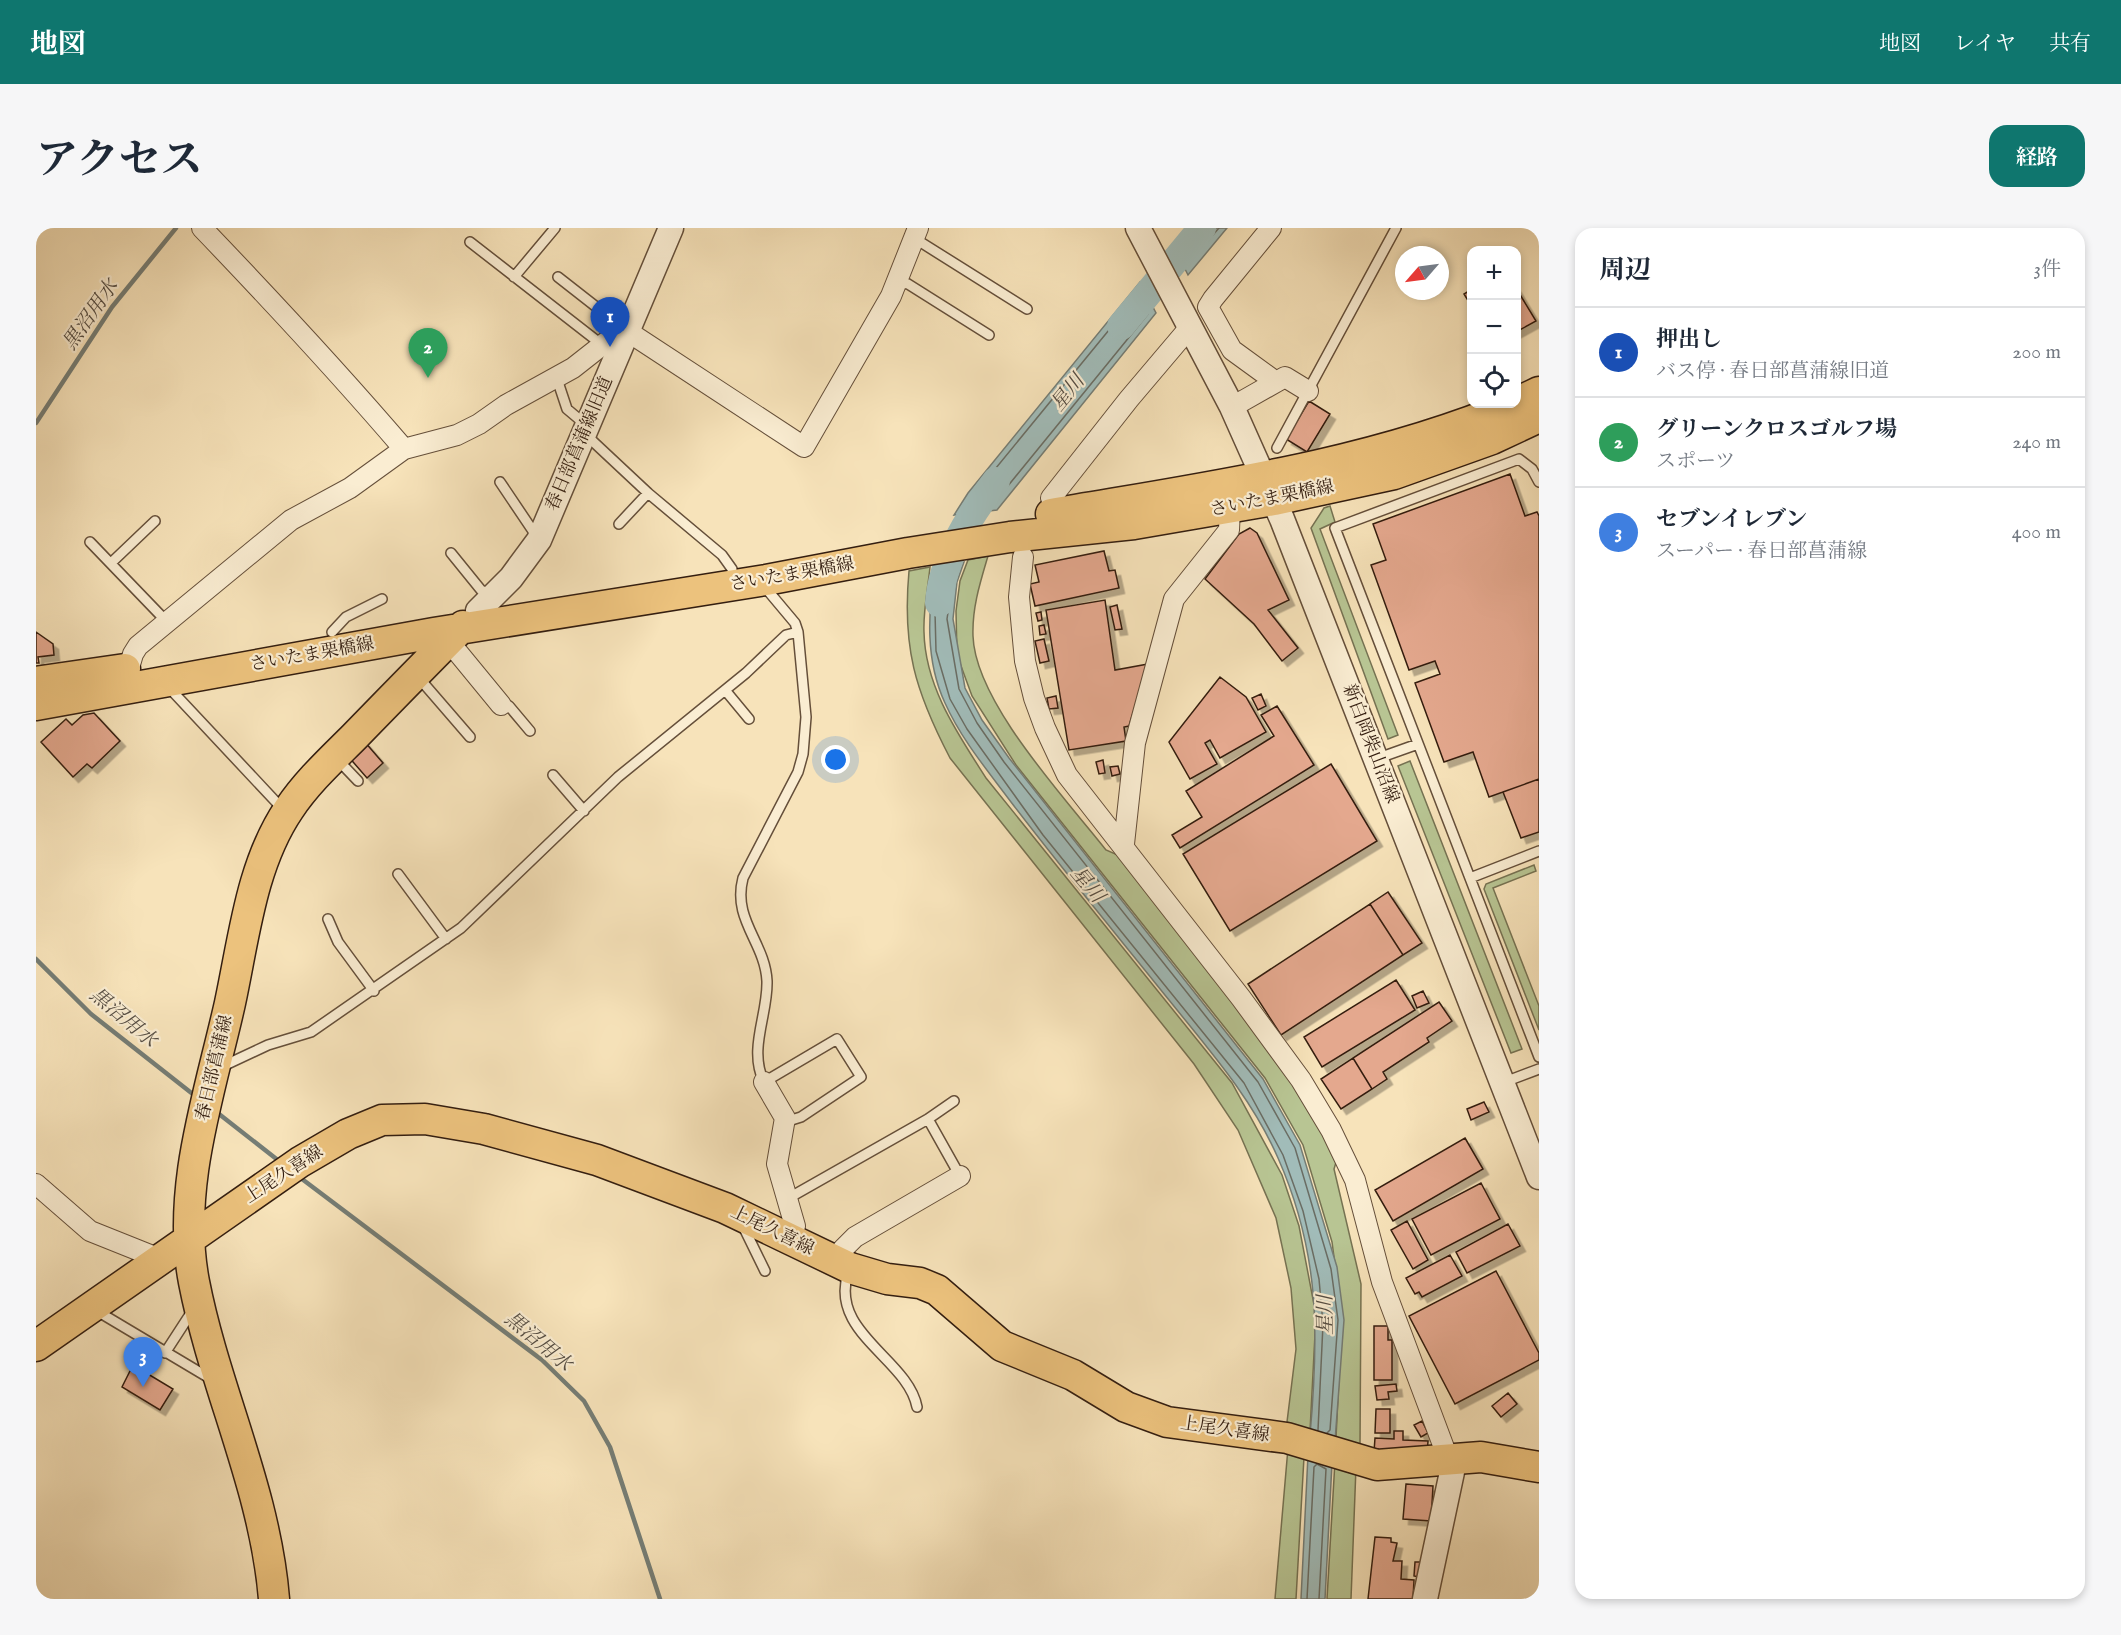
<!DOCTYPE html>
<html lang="ja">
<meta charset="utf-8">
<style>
body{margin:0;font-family:"IM FELL English","Noto Serif JP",serif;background:#f6f6f7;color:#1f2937}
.controls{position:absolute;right:18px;top:18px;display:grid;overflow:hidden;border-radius:12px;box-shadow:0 3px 9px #0003}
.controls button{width:54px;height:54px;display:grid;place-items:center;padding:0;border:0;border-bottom:2px solid #e0e1e3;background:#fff;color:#1f2937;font:30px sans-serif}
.compass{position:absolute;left:1359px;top:18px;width:54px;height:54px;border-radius:50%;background:#fff;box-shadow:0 3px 9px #0003;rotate:242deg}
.you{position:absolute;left:800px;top:532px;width:21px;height:21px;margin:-15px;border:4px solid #fff;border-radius:50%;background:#1a73e8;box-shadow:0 0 0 9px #1a73e833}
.badge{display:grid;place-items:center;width:39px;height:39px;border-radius:50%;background:#0f766e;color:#fff;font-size:20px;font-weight:700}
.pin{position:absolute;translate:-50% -50px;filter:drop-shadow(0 2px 3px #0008)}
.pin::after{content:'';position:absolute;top:32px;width:21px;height:18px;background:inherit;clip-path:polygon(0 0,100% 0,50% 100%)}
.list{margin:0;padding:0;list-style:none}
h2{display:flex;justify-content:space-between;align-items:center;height:78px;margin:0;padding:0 24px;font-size:26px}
h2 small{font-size:20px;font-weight:400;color:#747a83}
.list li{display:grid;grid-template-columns:39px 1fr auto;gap:18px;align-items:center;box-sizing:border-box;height:90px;padding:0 24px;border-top:2px solid #e0e1e3}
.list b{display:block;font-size:22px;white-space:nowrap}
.list p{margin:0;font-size:20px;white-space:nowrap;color:#747a83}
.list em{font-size:20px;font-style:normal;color:#747a83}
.icon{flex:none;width:33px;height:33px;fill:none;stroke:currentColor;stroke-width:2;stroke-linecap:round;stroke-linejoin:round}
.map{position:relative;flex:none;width:1503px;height:1371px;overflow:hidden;border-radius:18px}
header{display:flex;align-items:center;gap:36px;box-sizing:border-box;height:84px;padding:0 30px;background:#0f766e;color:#fff}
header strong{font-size:28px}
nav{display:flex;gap:33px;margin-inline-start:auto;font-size:21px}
.intro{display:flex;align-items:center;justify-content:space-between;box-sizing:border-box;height:144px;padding:0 36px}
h1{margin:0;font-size:42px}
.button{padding:15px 27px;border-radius:18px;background:#0f766e;color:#fff;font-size:21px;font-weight:700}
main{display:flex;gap:36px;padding:0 36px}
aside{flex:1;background:#fff;border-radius:18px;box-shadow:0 3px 9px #0003}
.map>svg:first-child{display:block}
</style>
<header>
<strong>地図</strong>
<nav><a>地図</a><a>レイヤ</a><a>共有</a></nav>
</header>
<div class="intro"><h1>アクセス</h1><a class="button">経路</a></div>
<main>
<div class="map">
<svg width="1503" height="1371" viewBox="0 0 1503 1371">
<defs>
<filter id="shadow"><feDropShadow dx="5.5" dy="5.5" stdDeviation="0" flood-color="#0004"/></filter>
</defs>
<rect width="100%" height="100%" fill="#f7e3ba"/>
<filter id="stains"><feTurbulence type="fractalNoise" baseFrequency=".00333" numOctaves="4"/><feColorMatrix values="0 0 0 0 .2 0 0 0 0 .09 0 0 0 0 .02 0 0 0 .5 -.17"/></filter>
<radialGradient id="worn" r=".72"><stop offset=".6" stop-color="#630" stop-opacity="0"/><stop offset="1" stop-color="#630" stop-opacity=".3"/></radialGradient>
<path fill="#b8c593" stroke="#767252" stroke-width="1.5" d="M1294,278L1299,294L1284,301L1362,507L1352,511L1275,300L1288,280Z
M952,328C944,355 936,380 937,408C939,474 1030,571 1070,622L1084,628L1245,837L1301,931L1298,941L1325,1056L1324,1218L1300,1210L1306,1089L1296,1014L1267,917L1229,850L980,537L936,468L921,427L920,383L924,353L932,332Z
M894,339C892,360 887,383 888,404C889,459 922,506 950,550L1196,855L1246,947L1263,998L1280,1087L1274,1203L1251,1194L1260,1121L1255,1060L1240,990L1202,902L1158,836L914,530C879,463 866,419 873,343Z
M1374,533L1486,821L1475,825L1362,538Z
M1498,637L1500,643L1457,660L1503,778V802L1448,661L1450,656Z
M1252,1220L1268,1229L1260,1371H1239Z
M1299,1233L1320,1239L1315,1371H1291Z"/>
<path fill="#a1bcb9" stroke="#757d75" stroke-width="1.5" d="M1150,0H1191L1152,47L1137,17Z
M1104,54L1120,85L961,282L918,287L932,265Z
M928,334L921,354L917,391L929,460L946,492L973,530L1227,851L1264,917L1301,1039L1308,1092L1299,1213L1274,1207C1283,1106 1284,1025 1242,930C1216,870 1173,822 1133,772C1080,706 1026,641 975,574C952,543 925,511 909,475C889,432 892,385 899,339Z
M1272,1227L1296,1235L1289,1371H1265Z"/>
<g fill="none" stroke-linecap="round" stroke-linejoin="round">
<path stroke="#6a6d64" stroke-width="1.5" d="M1154,0L1145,18L1154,33L1183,0
M1104,68L1112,86L958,275L934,278L937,268L1100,69Z
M1282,1202L1287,1096L1283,1051L1267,983L1247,927L1208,855L1007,607L931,501L914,471L900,423L899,384L906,344H918L911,391L923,461L941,495L968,534L1222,854L1259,920L1295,1041L1302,1092L1294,1202L1291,1205
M1271,1371L1278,1239L1281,1236L1290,1241L1283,1371"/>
<path stroke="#757d75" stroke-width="4.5" d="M0,195L76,79L140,0
M0,731L55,786L158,867
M183,886L243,933
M266,951L506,1132L548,1173L574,1219L624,1371"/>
<path stroke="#a1bcb9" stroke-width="28" d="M1085,98L1166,0
M903,375C906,330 934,287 960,253"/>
</g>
<path fill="#e4a88e" stroke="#341e10" stroke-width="1.5" filter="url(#shadow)" d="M1480,60L1500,93L1480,104Z
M1436,61V79L1428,66Z
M1273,173L1294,186L1271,224L1250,211Z
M1474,246L1489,288L1501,284L1503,288V551L1453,569L1437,524L1408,534L1379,455L1404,446L1399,433L1373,442L1335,337L1350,332L1337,296Z
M1214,300L1221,305L1253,372L1232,382L1262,420L1246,433L1218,396L1169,351L1203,306Z
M1068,323L1073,343L1079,342L1083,360L999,378L994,356L1003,354L999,337Z
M1069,372L1079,442L1112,436L1093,498L1088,499L1090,513L1033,522L1010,382Z
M1081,377L1086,401L1079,402L1074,379Z
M1005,384L1006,392L1002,393L1000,385Z
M1008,397L1010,406L1004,407L1003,398Z
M0,404L17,416L18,427L2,429L3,435H0Z
M1008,411L1013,433L1004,435L999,413Z
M1184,449L1210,469L1230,504L1184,530L1174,512L1169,515L1181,536L1154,551L1133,514Z
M1225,466L1230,478L1222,482L1216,470Z
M1020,468L1022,480L1013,481L1011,470Z
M1241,478L1278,537L1144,620L1136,607L1166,589L1150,563L1238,508L1225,487Z
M58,485L84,513L56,540L51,536L37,549L5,514L30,491L36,497L47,487Z
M328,513L347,535L331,550L311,527Z
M1067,532L1069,545L1063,546L1060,534Z
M1295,536L1341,613L1194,703L1147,626Z
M1082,538L1084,546L1076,548L1074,539Z
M1503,551V604L1485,610L1467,564Z
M1352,664L1386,715L1367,727L1334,676Z
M1334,676L1367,727L1245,807L1212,756Z
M1360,752L1379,782L1286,839L1268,809Z
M1387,763L1393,775L1381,780L1376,768Z
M1403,774L1416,793L1391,810L1393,814L1347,844L1351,851L1336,861L1317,830Z
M1317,830L1336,861L1305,881L1285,851Z
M1448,874L1453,884L1435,892L1431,881Z
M1429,910L1447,941L1357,993L1339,962Z
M1445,955L1464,991L1395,1027L1376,991Z
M1371,993L1392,1032L1377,1041L1355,1002Z
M1472,996L1484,1018L1431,1045L1420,1024Z
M1414,1027L1426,1048L1386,1069L1383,1064L1379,1066L1370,1050Z
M1460,1043L1503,1125V1132L1419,1176L1373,1088Z
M1338,1098H1352V1112H1356V1152H1338Z
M97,1137L137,1161L124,1182L86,1159Z
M1360,1156L1361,1163L1352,1164L1353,1171L1341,1172L1339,1158Z
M1472,1165L1481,1176L1465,1189L1456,1178Z
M1340,1181H1354V1205H1339Z
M1386,1193L1392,1205L1385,1209L1378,1197Z
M1358,1203H1367V1212L1392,1213L1391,1227L1338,1224L1339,1210L1358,1211Z
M1370,1256L1397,1258L1395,1293L1367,1291Z
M1339,1309L1355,1310V1314L1361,1315L1357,1333H1366L1365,1351L1378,1352L1377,1371H1332Z
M1379,1334H1384L1383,1349L1378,1348Z"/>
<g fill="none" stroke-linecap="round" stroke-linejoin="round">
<g stroke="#654f3a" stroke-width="12">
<path id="service" d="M878,10L991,81
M434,14L565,116
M478,49L519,0
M522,49L591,103
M861,54L872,56L953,107
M521,151L531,181L550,197
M550,207L612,265L686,327L696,341
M1241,220L1360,0
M464,254L501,309
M1503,254L1496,241L1483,231L1299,300L1503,829
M583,296L612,265
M54,314L131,394
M415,325L445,362L457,368
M75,335L119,293
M731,355L733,364L759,395L762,404L770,489L767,526L762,544L707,650C696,692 729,714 731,753C732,787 712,821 728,854L801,811L825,849L765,889L749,894
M296,404L310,389L346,371
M383,450L434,509
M134,457L138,465L241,575L250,580
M689,462L713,491
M465,477L473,478L494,503
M301,531L322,553
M1340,531L1382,516
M517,547L548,583
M362,646L410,711
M1434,650L1503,623
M292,691L302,714L338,763
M185,839L232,817L275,804L425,700L582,549L710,445L750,407L762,404
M1466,855L1503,841
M892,891L924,948
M751,971L892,891L918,873
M707,998L729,1043
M812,1045C793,1105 872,1131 881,1179
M61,1083L175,1151
M129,1125L153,1088L160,1085"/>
</g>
<g stroke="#654f3a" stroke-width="22">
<path id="minor" d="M166,0C235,72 303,145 368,221
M1235,0L1177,71L1172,79L1196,122L1240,154
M1196,179L1249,149L1272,163
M1015,270L1093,171L1154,99
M987,329L983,369L989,433L998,470L1009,500L1031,547L1205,770L1265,852L1295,902L1319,952L1346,1054L1413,1233
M409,416L419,421L465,477
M93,440L97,426L102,418L255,292L314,260L368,221L421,207L443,196L470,177L537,140L579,107L591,103L768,219L855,68L882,0
M1088,616L1099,515L1138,371L1193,302L1194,280
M728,854L749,890L741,936L759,998L754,1013
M0,956L54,1003L124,1031
M801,1034L807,1021L819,1009L924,948"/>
</g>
<g stroke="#654f3a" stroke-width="27">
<path id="tertiary" d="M1102,0L1196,179L1246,291L1503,949
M442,383L475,350L503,312L635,0
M1389,1371L1416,1244L1413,1233"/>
</g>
<g stroke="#341e10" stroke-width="33">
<path id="primary" d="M1480,175L1503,164
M1015,286C1172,259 1331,238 1479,176
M0,454L89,441
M0,477L398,405L730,352L872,325L974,309L1098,296L1238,272L1358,246L1456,211L1503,189
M0,1118L264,934L312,906L346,892L389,891L448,901L561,932L689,980L814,1040L851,1051L884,1055L901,1062L966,1118L1037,1147L1090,1179L1131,1194L1251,1210L1341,1237L1445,1229L1503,1239
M238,1371C229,1260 179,1162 158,1054C140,961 174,865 194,775C208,710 215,637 253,581C271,554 295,532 318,509C354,472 390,435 427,398"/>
</g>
<use href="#service" stroke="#faedd2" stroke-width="9"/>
<use href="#minor" stroke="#faedd2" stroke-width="20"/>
<use href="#tertiary" stroke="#faedd2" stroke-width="24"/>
<use href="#primary" stroke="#ecc27d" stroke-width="30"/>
</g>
<g text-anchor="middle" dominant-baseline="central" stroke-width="4.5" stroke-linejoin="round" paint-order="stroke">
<g font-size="18" fill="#341e10" stroke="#faedd2">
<text transform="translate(544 216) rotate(-67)">春日部菖蒲線旧道</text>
<text transform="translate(1236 271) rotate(-11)">さいたま栗橋線</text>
<text transform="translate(756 347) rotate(-10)">さいたま栗橋線</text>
<text transform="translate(276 427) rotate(-10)">さいたま栗橋線</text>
<text transform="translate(1334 516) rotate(69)">新白岡柴山沼線</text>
<text transform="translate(179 840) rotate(-77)">春日部菖蒲線</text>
<text transform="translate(248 947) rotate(-33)">上尾久喜線</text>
<text transform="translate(736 1003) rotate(26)">上尾久喜線</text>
<text transform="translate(1189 1202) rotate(8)">上尾久喜線</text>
</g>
<g font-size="20" font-style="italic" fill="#554d43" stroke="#faedd2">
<text transform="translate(55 87) rotate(-55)">黒沼用水</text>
<text transform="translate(1032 165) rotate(-51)">星川</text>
<text transform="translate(1051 657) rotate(50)">星川</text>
<text transform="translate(87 790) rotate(40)">黒沼用水</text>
<text transform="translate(1290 1087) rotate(-91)">星川</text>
<text transform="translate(502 1114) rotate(40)">黒沼用水</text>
</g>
</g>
<rect width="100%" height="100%" filter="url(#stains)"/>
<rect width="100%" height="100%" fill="url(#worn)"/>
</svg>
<div class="controls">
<button>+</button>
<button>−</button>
<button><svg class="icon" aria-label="locate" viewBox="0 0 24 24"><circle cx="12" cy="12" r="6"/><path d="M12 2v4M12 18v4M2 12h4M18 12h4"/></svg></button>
</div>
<svg class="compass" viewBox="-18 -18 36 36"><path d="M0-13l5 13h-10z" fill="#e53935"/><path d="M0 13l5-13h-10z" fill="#747a83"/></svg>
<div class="you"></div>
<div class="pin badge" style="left:574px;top:119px;background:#1a4fb4">1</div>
<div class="pin badge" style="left:392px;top:150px;background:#2e9e5b">2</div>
<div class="pin badge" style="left:107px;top:1159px;background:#3f7fe0">3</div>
</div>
<aside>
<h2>周辺<small>3件</small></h2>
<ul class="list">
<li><span class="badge" style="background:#1a4fb4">1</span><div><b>押出し</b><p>バス停 · 春日部菖蒲線旧道</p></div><em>200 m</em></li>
<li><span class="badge" style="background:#2e9e5b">2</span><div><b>グリーンクロスゴルフ場</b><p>スポーツ</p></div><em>240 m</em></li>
<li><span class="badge" style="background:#3f7fe0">3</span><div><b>セブンイレブン</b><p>スーパー · 春日部菖蒲線</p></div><em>400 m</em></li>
</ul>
</aside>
</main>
